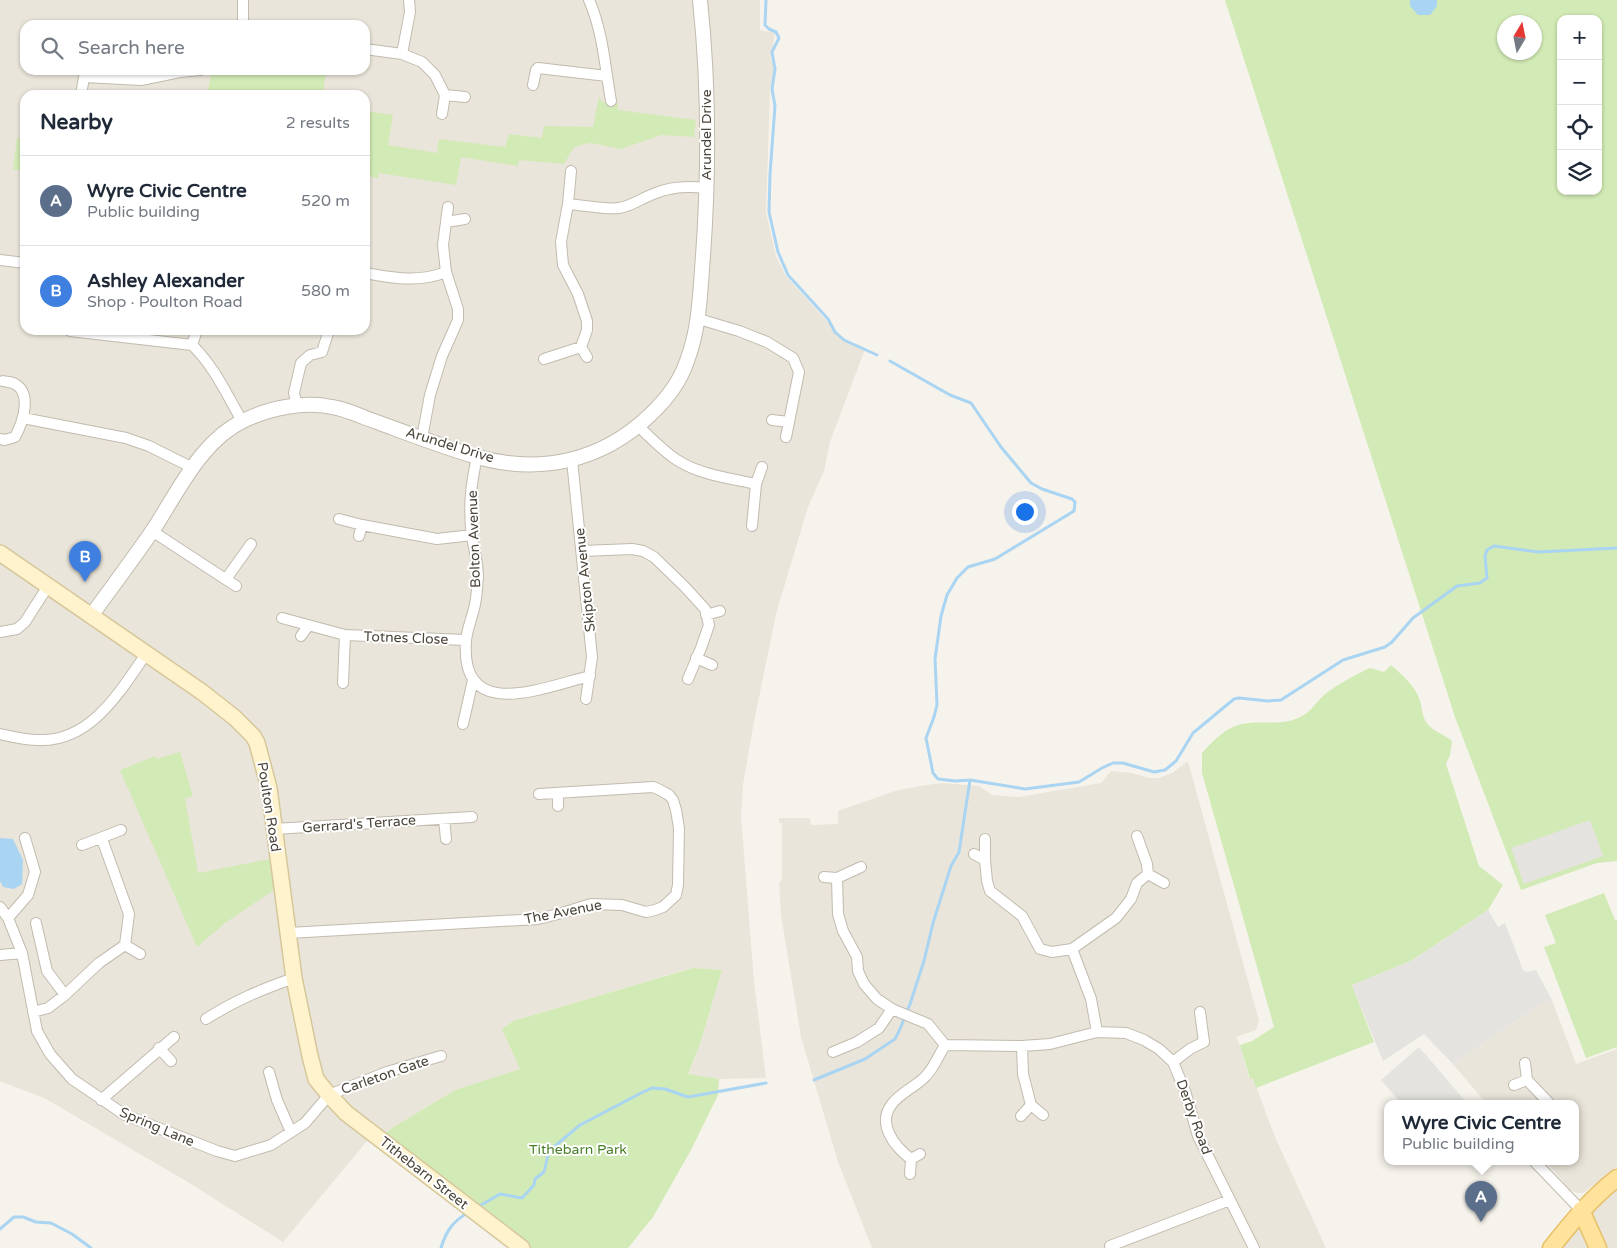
<!DOCTYPE html>
<meta charset="utf-8">
<style>
body{margin:0;font-family:"Varela Round",sans-serif;background:#f6f6f7;color:#1f2937}
.controls{position:absolute;right:15px;top:15px;display:grid;overflow:hidden;border-radius:10px;box-shadow:0 1px 4px #0004}
.controls button{width:45px;height:45px;display:grid;place-items:center;padding:0;border:0;border-bottom:1px solid #e0e1e3;background:#fff;color:#1f2937;font:25px sans-serif}
.compass{position:absolute;left:1497px;top:15px;width:45px;height:45px;border-radius:50%;background:#fff;box-shadow:0 1px 4px #0004;rotate:10deg}
.you{position:absolute;left:1024px;top:511px;width:18px;height:18px;margin:-12px;border:4px solid #fff;border-radius:50%;background:#1a73e8;box-shadow:0 0 0 8px #1a73e833}
.badge{display:grid;place-items:center;width:32px;height:32px;border-radius:50%;background:#0b8043;color:#fff;font-size:16px;font-weight:700}
.pin{position:absolute;translate:-50% -41px;filter:drop-shadow(0 1px 2px #0008)}
.pin::after{content:'';position:absolute;top:26px;width:18px;height:15px;background:inherit;clip-path:polygon(0 0,100% 0,50% 100%)}
.popup{position:absolute;left:1384px;top:1100px;width:195px;height:65px;box-sizing:border-box;display:grid;place-content:center;border-radius:10px;background:#fff;filter:drop-shadow(0 1px 4px #0005);font-size:16px;white-space:nowrap;color:#747a83}
.popup b{font-size:19px;color:#1f2937}
.popup::after{content:'';position:absolute;left:50%;top:100%;margin-left:-10px;border:10px solid transparent;border-top-color:#fff}
.list{margin:0;padding:0;list-style:none}
h2{display:flex;justify-content:space-between;align-items:center;height:65px;margin:0;padding:0 20px;font-size:21px}
h2 small{font-size:16px;font-weight:400;color:#747a83}
.list li{display:grid;grid-template-columns:32px 1fr auto;gap:15px;align-items:center;box-sizing:border-box;height:90px;padding:0 20px;border-top:1px solid #e0e1e3}
.list b{display:block;font-size:19px;white-space:nowrap}
.list p{margin:0;font-size:16px;white-space:nowrap;color:#747a83}
.list em{font-size:16px;font-style:normal;color:#747a83}
.icon{flex:none;width:28px;height:28px;fill:none;stroke:currentColor;stroke-width:2;stroke-linecap:round;stroke-linejoin:round}
.map{position:relative;flex:none;width:1617px;height:1248px;overflow:hidden}
.search{position:absolute;background:#fff;box-shadow:0 1px 4px #0004;left:20px;top:20px;width:350px;height:55px;display:flex;align-items:center;gap:12px;box-sizing:border-box;padding:0 18px;border-radius:15px;color:#747a83;font-size:19px}
.panel{position:absolute;background:#fff;box-shadow:0 1px 4px #0004;left:20px;top:90px;width:350px;height:245px;border-radius:15px}
.map>svg:first-child{display:block}
</style>
<div class="map">
<svg width="1617" height="1248" viewBox="0 0 1617 1248">
<rect width="100%" height="100%" fill="#f6f3ec"/>
<path fill="#eae5da" fill-rule="evenodd" d="M0,0H760V30L775,33L771,59L774,67L770,90L766,212L776,256L786,276L831,326L835,332L844,340L865,349L830,442L824,471L808,507L776,614L753,727L743,785L741,816L754,981L766,1078L719,1079L688,1075L700,1044L722,970L692,968L513,1021L502,1029L521,1069L455,1090L392,1128L379,1138L372,1135L283,1242L191,1184L46,1099L0,1081ZM25,25H365V70H25ZM25,95H365V330H25Z
M1188,761L1259,1021L1256,1030L1236,1037L1240,1045L1249,1078H1253L1275,1137L1326,1248H872L838,1162L801,1037L781,915L779,884L782,878V823H779V818H810L811,825L838,824V811L895,791L920,786L942,783L979,786L992,795L1019,797L1101,783L1111,771L1132,773L1149,778H1159L1172,773Z
M1552,1000L1576,1064L1617,1049V1167L1583,1193H1577L1570,1190L1545,1161H1575V1103H1486L1453,1064L1542,1003Z
M1617,1188V1248H1551L1581,1210L1592,1214L1610,1194Z"/>
<path fill="#d2eab5" fill-rule="evenodd" d="M1225,0H1617V861L1597,863L1521,890L1455,717ZM1561,19H1598V191H1561ZM1504,22H1534V52H1504Z
M301,70H326L323,95H207L211,74H253Z
M599,96L602,102L618,103V110L696,120L694,137L662,135L621,149L590,143L574,147L564,164L519,160L518,166L461,157L456,185L379,173L378,178L365,176V111L393,115L388,145L437,153L439,139L505,147L509,134L542,138L544,126L593,127Z
M17,138L25,139V171L13,169Z
M1391,665C1402,675 1416,686 1420,701C1422,707 1422,714 1425,720C1430,731 1443,733 1452,741L1450,755L1446,764L1479,866L1503,885L1488,910L1411,961L1352,985L1374,1042L1256,1088L1253,1078L1250,1079L1240,1045L1252,1041L1274,1027L1202,773V753C1212,742 1226,727 1242,724C1261,720 1280,726 1298,718C1310,713 1313,706 1321,698C1332,687 1355,675 1370,668L1384,672Z
M180,752L193,796L185,798L198,873L270,859L274,890L225,923L197,947L120,770L155,756L156,759Z
M1604,893L1615,920H1617V1047L1586,1058L1544,947L1556,943L1545,915Z
M693,968L722,970L700,1044L688,1074L719,1079L718,1095L691,1150L653,1217L628,1248H522L379,1138L392,1128L455,1090L520,1069L502,1029L513,1021Z"/>
<path fill="#e5e3e0" d="M1590,820L1603,856L1524,884L1511,848Z
M1488,910L1498,927L1505,923L1523,970L1527,972L1536,970L1552,1000L1542,1003L1453,1064L1424,1034L1383,1061L1352,985L1411,961Z
M1419,1047L1467,1103H1401L1381,1080Z"/>
<path fill="#a9d4f2" d="M1410,0H1437V6L1430,15H1418L1410,6Z
M0,838L13,839L23,860L22,884L14,889L3,887L0,881Z"/>
<g fill="none" stroke-linecap="round" stroke-linejoin="round">
<path stroke="#a9d4f2" stroke-width="3" d="M766,0L765,25L769,29L776,32L779,38L772,52L775,69L772,89L775,106L770,174L769,212L778,252L788,275L828,319L835,332L844,340L877,355
M890,361L950,395L971,403L1001,447L1031,483L1042,489L1072,499L1075,502L1074,511L995,559L968,567L957,578L947,595L941,616L935,659L937,705L934,717L926,738L933,773L938,779L955,781L970,780
M814,1080L865,1059L895,1039L900,1029L910,1004L924,961L933,923L951,866L959,852L970,780L1025,789L1079,782L1102,768L1113,763H1123L1154,772L1165,770L1176,761L1193,733L1234,699L1239,698L1268,701L1281,700L1343,660L1385,647L1392,642L1413,618L1457,586L1480,583L1487,578L1485,556L1487,550L1494,546L1538,552L1617,548
M476,1208L500,1194L522,1198L534,1185L535,1179L544,1172L549,1151L580,1125L643,1092L652,1088L665,1089L688,1097L766,1083
M0,1229L14,1217H23L36,1222L51,1223L72,1234L91,1248
M441,1248C446,1231 453,1221 469,1212"/>
<g stroke="#c2bbae" stroke-width="12">
<path id="minor" d="M589,0C603,32 605,67 611,101
M243,25V0
M365,49L402,54L422,62L435,75L445,95L442,114
M402,54L410,12L409,0
M84,77L141,80L180,72L201,70
M533,85L536,70L538,68L607,76
M81,95L85,71
M445,95L465,97
M568,204C582,205 607,210 619,208C633,206 643,197 656,193C672,186 689,186 706,188
M446,222L465,219
M0,260L25,263
M365,273C393,278 418,283 446,272
M699,319L739,331L767,342L793,358L799,372L786,437
M70,331L192,345C214,366 227,395 242,421
M192,345L197,330
M581,347L587,357
M544,359L581,347L587,330V321L578,294L563,265L561,242L568,204L571,171
M297,406L294,393L301,363L310,355L322,352L329,330
M23,418L126,438L149,446L193,468
M772,420L789,422
M638,426C650,437 663,451 677,460C700,475 730,478 756,484L752,526
M422,438L430,395L442,356L458,320V309L446,272L443,245L448,207
M0,439L5,440L15,437C22,424 33,394 15,384C12,382 7,382 3,381
M477,457C471,484 468,508 472,536C474,550 478,563 478,577C477,586 477,595 475,604C473,616 467,628 466,641C460,724 544,687 590,676
M572,460L592,657L586,699
M756,484L762,467
M339,519L362,525L437,539L472,535
M152,531L236,586
M359,536L362,525
M582,551L632,549L643,551L654,557L685,587L705,609L709,625L701,648L688,679
M226,579L251,544
M706,615L720,611
M282,618L345,635L466,640
M0,632L17,629L25,622L48,586
M301,636L308,626
M696,658L712,665
M343,683L345,635
M463,724L473,680
M0,734C13,737 29,741 42,740C92,740 121,690 146,654
M558,793V806
M444,819L446,839
M274,829L472,817
M985,839V860
M82,845L121,830
M974,854L985,860L987,881L990,891L1022,916L1040,949L1052,952L1072,949L1091,999L1097,1032
M1148,874L1164,883
M824,877L837,878L861,867
M837,878L838,914L843,931L857,957L858,971L864,984L877,999L892,1009L928,1024L945,1045L1022,1046L1050,1044L1097,1032L1126,1033L1144,1040L1159,1049L1173,1062L1185,1091L1198,1136L1254,1248
M0,907L8,918L22,953L37,1031L50,1054L72,1079L125,1115L217,1151L235,1156L271,1145L305,1123L329,1095L387,1072L441,1056
M8,918L28,895L35,872L25,838
M36,923L47,971L65,995
M288,933L538,919L562,913L591,904L622,905L646,912L655,910L663,907L676,895L678,885L679,828L676,810L673,800L669,795L658,789L653,787L539,794
M125,945L140,954
M1072,949L1116,918L1131,899L1137,883L1148,874L1147,864L1137,836
M0,955L22,953
M33,1012L48,1008L65,995L99,963L125,945L129,914L102,839
M206,1019C236,1000 260,990 294,978
M1022,1046L1023,1074L1031,1105L1043,1115
M159,1048L171,1061
M833,1052L857,1042L879,1028L892,1009
M1173,1062L1190,1049L1204,1042L1200,1012
M1525,1063L1527,1080L1549,1103
M269,1072L277,1100L291,1132
M1514,1085L1527,1080
M101,1100L174,1037
M1021,1116L1031,1105
M920,1154L911,1159C895,1147 876,1124 892,1104C900,1093 915,1087 925,1077C933,1069 939,1055 945,1045
M1534,1161L1581,1210
M910,1174L911,1159
M1110,1246L1230,1200"/>
</g>
<g stroke="#c2bbae" stroke-width="16">
<path id="tertiary" d="M91,616C112,587 133,559 153,530C178,492 201,440 245,420C270,408 304,401 332,407C346,409 360,416 374,421C407,433 440,446 474,456C539,475 601,462 650,415C666,400 680,382 687,361C700,327 700,292 703,256C709,171 709,85 700,0"/>
</g>
<g stroke="#d6c79b" stroke-width="18">
<path id="secondary" d="M0,553L202,692L235,718L253,736L257,743L269,788L294,978L310,1056L316,1079L329,1095L346,1113L522,1248"/>
</g>
<g stroke="#e6c16a" stroke-width="19">
<path id="primary" d="M1581,1210L1598,1248
M1551,1248C1572,1222 1591,1198 1617,1178"/>
</g>
<use href="#minor" stroke="#fff" stroke-width="10"/>
<use href="#tertiary" stroke="#fff" stroke-width="14"/>
<use href="#secondary" stroke="#fff3cd" stroke-width="15"/>
<use href="#primary" stroke="#ffe39c" stroke-width="16"/>
</g>
<g text-anchor="middle" dominant-baseline="central" stroke-width="4" stroke-linejoin="round" paint-order="stroke">
<g font-size="14" fill="#4b4439" stroke="#fff">
<text transform="translate(706 135) rotate(-90)">Arundel Drive</text>
<text transform="translate(450 445) rotate(17)">Arundel Drive</text>
<text transform="translate(474 539) rotate(-92)">Bolton Avenue</text>
<text transform="translate(585 580) rotate(-96)">Skipton Avenue</text>
<text transform="translate(406 638) rotate(2)">Totnes Close</text>
<text transform="translate(269 807) rotate(81)">Poulton Road</text>
<text transform="translate(359 824) rotate(-4)">Gerrard's Terrace</text>
<text transform="translate(563 912) rotate(-11)">The Avenue</text>
<text transform="translate(385 1075) rotate(-19)">Carleton Gate</text>
<text transform="translate(1194 1117) rotate(70)">Derby Road</text>
<text transform="translate(157 1127) rotate(23)">Spring Lane</text>
<text transform="translate(424 1173) rotate(38)">Tithebarn Street</text>
</g>
<g font-size="14" fill="#4a7f2a" stroke="#fff">
<text x="578" y="1149">Tithebarn Park</text>
</g>
</g>
</svg>
<div class="controls">
<button>+</button>
<button>−</button>
<button><svg class="icon" aria-label="locate" viewBox="0 0 24 24"><circle cx="12" cy="12" r="6"/><path d="M12 2v4M12 18v4M2 12h4M18 12h4"/></svg></button>
<button><svg class="icon" aria-label="layers" viewBox="0 0 24 24"><path d="M12 4l9 5-9 5-9-5zM3 14l9 5 9-5"/></svg></button>
</div>
<svg class="compass" viewBox="-18 -18 36 36"><path d="M0-13l5 13h-10z" fill="#e53935"/><path d="M0 13l5-13h-10z" fill="#747a83"/></svg>
<div class="you"></div>
<div class="pin badge" style="left:1481px;top:1222px;background:#5c6f8a">A</div>
<div class="popup"><b>Wyre Civic Centre</b>Public building</div>
<div class="pin badge" style="left:85px;top:582px;background:#3f7fe0">B</div>
<div class="search"><svg class="icon" aria-label="search" viewBox="0 0 24 24"><circle cx="10" cy="10" r="6"/><path d="M15 15l6 6"/></svg>Search here</div>
<section class="panel">
<h2>Nearby<small>2 results</small></h2>
<ul class="list">
<li><span class="badge" style="background:#5c6f8a">A</span><div><b>Wyre Civic Centre</b><p>Public building</p></div><em>520 m</em></li>
<li><span class="badge" style="background:#3f7fe0">B</span><div><b>Ashley Alexander</b><p>Shop · Poulton Road</p></div><em>580 m</em></li>
</ul>
</section>
</div>
